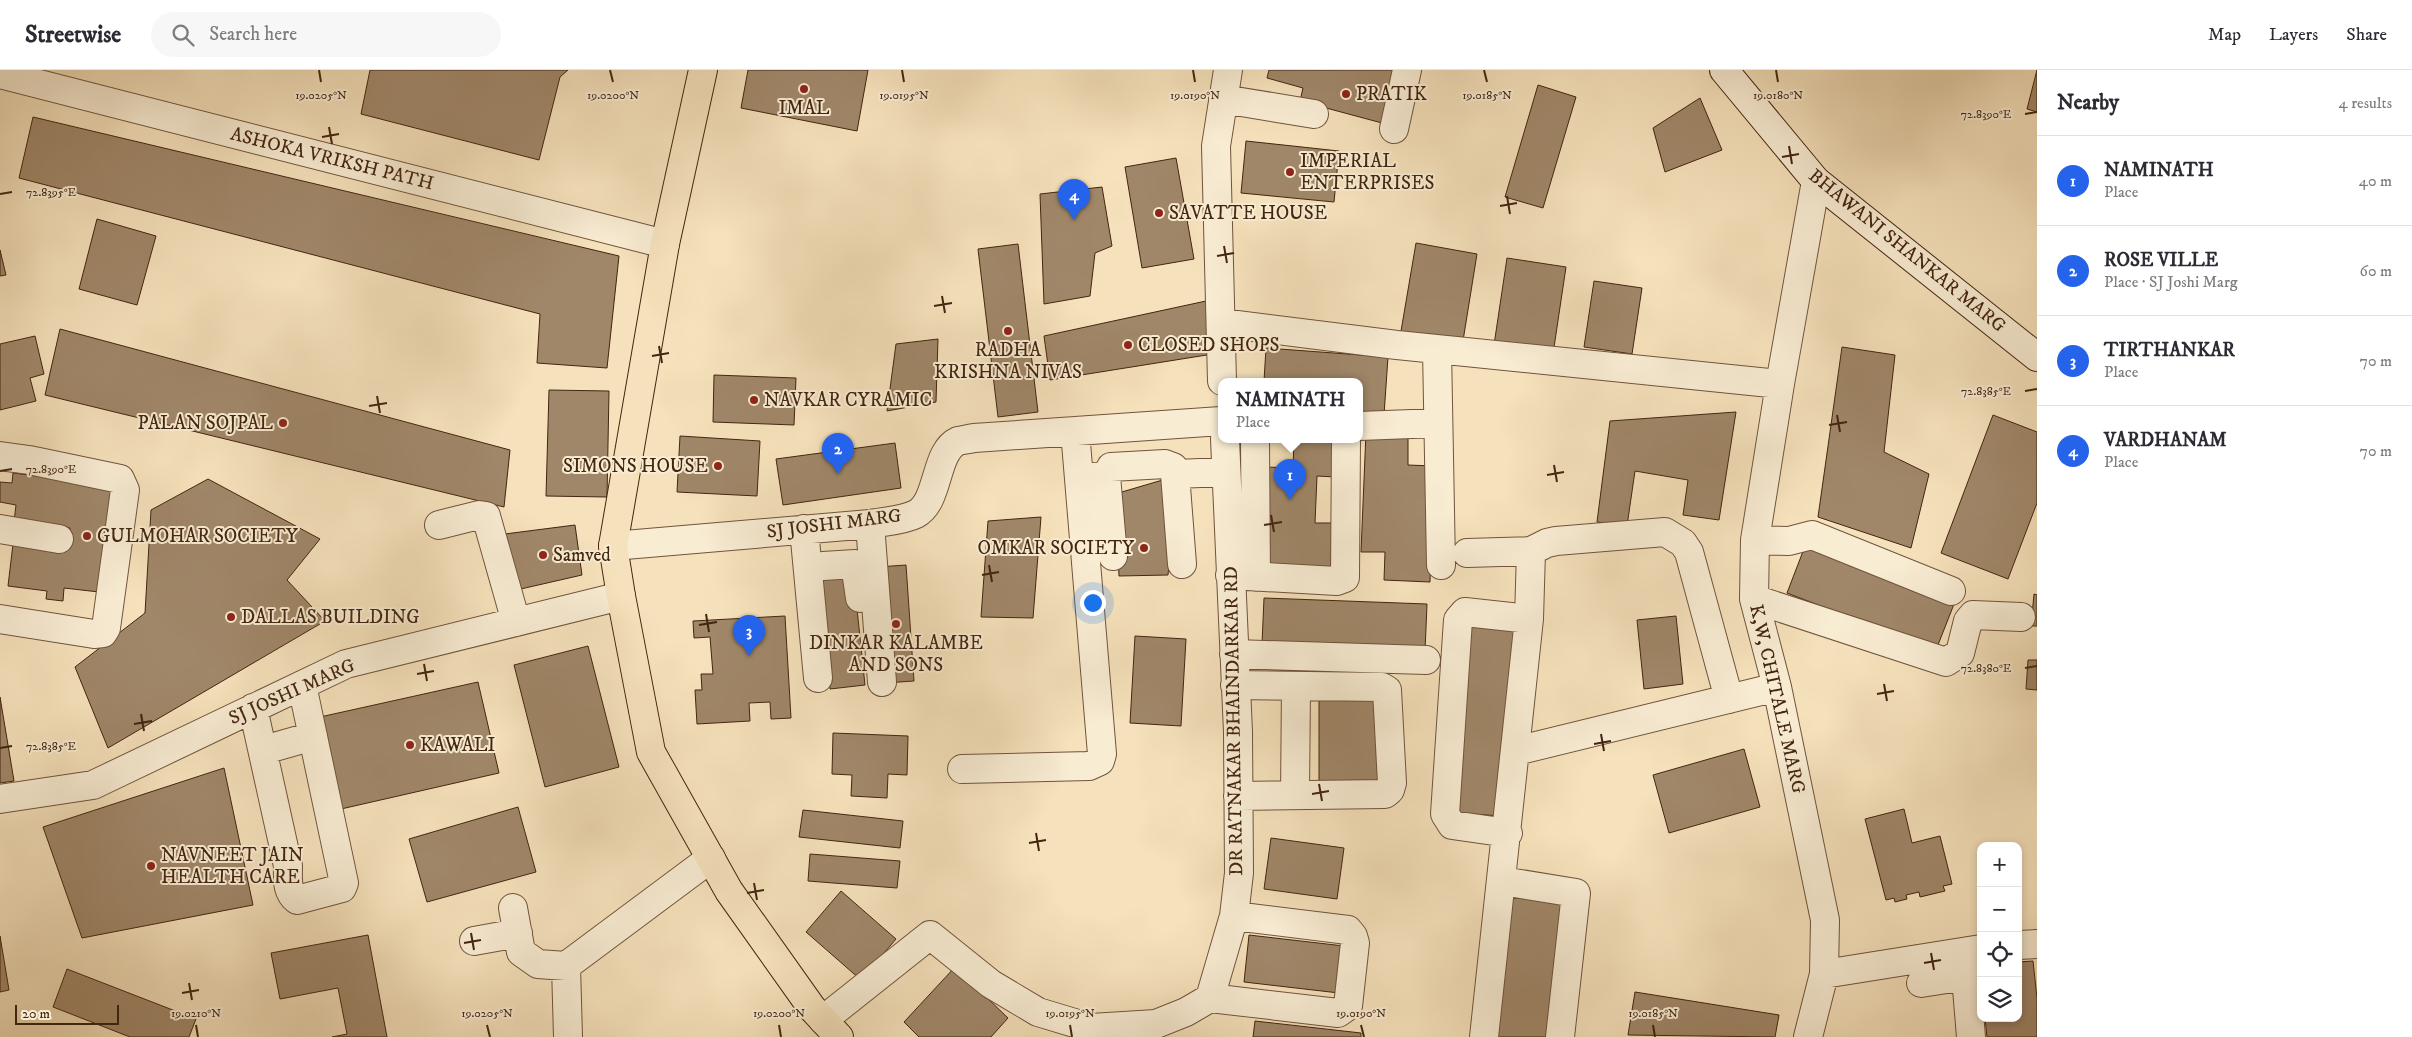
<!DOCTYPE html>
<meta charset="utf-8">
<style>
body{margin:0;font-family:"IM FELL DW Pica",serif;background:#f7f7f7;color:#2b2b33}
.controls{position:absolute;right:15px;bottom:15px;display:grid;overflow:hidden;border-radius:10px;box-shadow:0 2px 8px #0003}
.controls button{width:45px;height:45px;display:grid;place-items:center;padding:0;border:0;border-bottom:1px solid #e1e1e2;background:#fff;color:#2b2b33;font:25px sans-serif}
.scale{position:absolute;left:15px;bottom:12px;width:104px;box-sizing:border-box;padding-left:5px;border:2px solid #432510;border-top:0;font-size:14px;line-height:18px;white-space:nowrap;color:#432510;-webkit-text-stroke:4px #f8ecd3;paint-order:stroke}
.you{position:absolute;left:1092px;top:532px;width:18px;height:18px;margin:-12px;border:4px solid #fff;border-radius:50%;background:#1a73e8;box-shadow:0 0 0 8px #1a73e833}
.badge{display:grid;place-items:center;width:32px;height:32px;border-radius:50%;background:#2563eb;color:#fff;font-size:16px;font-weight:700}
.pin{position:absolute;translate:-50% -41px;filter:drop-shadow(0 1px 2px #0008)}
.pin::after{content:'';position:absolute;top:26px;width:18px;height:15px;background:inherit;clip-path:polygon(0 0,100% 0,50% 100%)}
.popup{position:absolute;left:1218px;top:308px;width:145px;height:65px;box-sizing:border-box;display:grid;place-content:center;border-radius:10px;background:#fff;filter:drop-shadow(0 1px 4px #0005);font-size:16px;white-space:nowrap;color:#7c7c81}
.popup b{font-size:19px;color:#2b2b33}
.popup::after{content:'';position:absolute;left:50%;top:100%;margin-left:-10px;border:10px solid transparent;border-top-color:#fff}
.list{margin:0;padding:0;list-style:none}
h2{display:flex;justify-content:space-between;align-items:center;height:65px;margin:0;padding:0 20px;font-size:21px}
h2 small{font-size:16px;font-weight:400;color:#7c7c81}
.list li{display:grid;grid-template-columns:32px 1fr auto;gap:15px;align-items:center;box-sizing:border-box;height:90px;padding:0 20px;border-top:1px solid #e1e1e2}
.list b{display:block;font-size:19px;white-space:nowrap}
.list p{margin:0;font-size:16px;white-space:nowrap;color:#7c7c81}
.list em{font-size:16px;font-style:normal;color:#7c7c81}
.icon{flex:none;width:28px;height:28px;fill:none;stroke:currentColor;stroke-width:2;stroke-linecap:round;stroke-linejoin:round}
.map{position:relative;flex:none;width:2037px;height:967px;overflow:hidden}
header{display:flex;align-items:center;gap:30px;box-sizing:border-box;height:70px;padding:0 25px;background:#fff;border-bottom:1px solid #e1e1e2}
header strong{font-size:24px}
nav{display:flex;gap:28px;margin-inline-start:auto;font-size:18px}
.search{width:350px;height:45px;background:#f7f7f7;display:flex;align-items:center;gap:12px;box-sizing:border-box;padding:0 18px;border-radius:28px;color:#7c7c81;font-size:19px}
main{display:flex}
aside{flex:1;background:#fff}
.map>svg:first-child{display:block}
</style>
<header>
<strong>Streetwise</strong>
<div class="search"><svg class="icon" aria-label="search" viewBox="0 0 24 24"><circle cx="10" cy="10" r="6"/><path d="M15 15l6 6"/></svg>Search here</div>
<nav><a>Map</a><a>Layers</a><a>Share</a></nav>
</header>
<main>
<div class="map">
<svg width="2037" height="967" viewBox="0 0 2037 967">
<rect width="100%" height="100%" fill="#f5e1bb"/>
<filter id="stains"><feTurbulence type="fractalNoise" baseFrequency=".004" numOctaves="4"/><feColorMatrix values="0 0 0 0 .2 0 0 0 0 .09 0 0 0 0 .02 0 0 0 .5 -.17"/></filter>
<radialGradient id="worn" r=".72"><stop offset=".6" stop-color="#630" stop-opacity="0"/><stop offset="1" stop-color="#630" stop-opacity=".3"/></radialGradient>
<path fill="#a08769" stroke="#432510" d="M370,0H568L560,7L539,90L361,44Z
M748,0H868L857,61L741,38Z
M1269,0H1396L1382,53L1300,31L1303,18L1267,8Z
M2037,0V42L2027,39Z
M1538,15L1576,27L1543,138L1505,127Z
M1700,28L1722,80L1665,102L1653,58Z
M33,47L619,186L607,298L537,293L540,244L19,108Z
M1246,71L1339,81L1334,132L1241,123Z
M1176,88L1194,189L1142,198L1125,97Z
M1102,117L1112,176L1095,183L1090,226L1044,234L1040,124Z
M97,149L156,166L137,235L79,219Z
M1416,173L1477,184L1462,277L1400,267Z
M1018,174L1038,342L998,347L978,179Z
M0,180L6,205L0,206Z
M1507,188L1566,197L1553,284L1494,275Z
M1594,211L1642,218L1632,284L1584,277Z
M1206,231L1213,284L1050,310L1044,266Z
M60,259L510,380L504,437L45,325Z
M35,266L44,304L30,308L36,331L0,340V274Z
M938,269L936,332L887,341L896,274Z
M1842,277L1895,285L1884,382L1929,404L1911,478L1818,447Z
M1266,278L1388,287L1384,345L1359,343V311H1264Z
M714,305L796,308L794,355L713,352Z
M549,320L609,321L607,427L546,426Z
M1736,342L1719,450L1683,445L1688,410L1635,401L1627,456L1597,452L1610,351Z
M1993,345L2037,362V433L2008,509L1941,483Z
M1366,362L1408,364V395L1433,396L1430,512L1384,510L1385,482H1361Z
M680,366L760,371L757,426L677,422Z
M1294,369H1336L1335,407L1317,406L1315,453H1332L1331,506L1262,504L1265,397L1293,398Z
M895,373L901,418L783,435L776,389Z
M13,403L113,416L99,522L64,518L63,531L46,529L47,521L8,516L13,474L67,481L70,458L14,452L16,435L0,432V412L12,413Z
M208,409L320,469L287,510L325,551L108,678L75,597L145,543L151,440Z
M1166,409L1173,452L1168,505L1119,506L1115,424Z
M1041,447L1033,548L981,547L988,451Z
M575,455L582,505L512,521L505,464Z
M1807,471L1956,529L1936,580L1787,523Z
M906,495L914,611L885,613L878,497Z
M853,501L865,615L830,619L819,504Z
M2034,524L2037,525V556H2031Z
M1264,528L1427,534L1425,581L1262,574Z
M785,546L791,648L771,649L770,632L749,633L750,651L697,654L695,620H702L701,604H713L710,567L694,568L693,551Z
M1676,546L1683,614L1644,619L1637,550Z
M1467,554L1516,558L1503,746L1453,743Z
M1135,566L1186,569L1181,656L1130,653Z
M588,576L619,697L545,717L514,595Z
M2028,590H2037V620L2026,619Z
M478,612L499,703L341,739L320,647Z
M0,627L14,711L0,713Z
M1381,627V714H1319V628Z
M833,663L908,666L907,705L888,704L887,728L851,726L852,705L832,704Z
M1744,679L1760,737L1669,763L1653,705Z
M224,698L253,835L82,868L43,757Z
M518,737L536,802L427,832L409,769Z
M1904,739L1912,773L1940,766L1952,814L1943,816L1945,821L1920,827L1919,822L1906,825L1907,829L1895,832L1894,828L1886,830L1865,749Z
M803,740L903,751L900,778L799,767Z
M1271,768L1344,778L1337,829L1264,819Z
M810,784L900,791L897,818L808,811Z
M841,821L896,869L861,910L806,862Z
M1511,823L1568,830L1552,967H1493Z
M368,865L387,967H332L347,964L338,918L280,929L271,883Z
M1249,865L1344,876L1339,923L1244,912Z
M0,866L9,920L0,922Z
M2033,891L2037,928V967H1987L1985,948H2018V892Z
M955,897L1008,948L991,967H919L904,952Z
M67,899L196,949L189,967H130L53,937Z
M1635,922L1779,945L1775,967L1628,965Z
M1255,951L1361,963V967H1253Z"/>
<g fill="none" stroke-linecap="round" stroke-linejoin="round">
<g stroke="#70543b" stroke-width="30">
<path id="minor" d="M0,4L665,174
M1223,29L1314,44
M1394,59L1407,0
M1221,253L1397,275L1780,314
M1437,279L1441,495
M1222,311L1216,76L1228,0
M1359,356L1438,353
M1255,369L1256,507
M0,386L29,390L120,409L125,420L106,558L103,563L94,564L0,549
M1175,404L1182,494
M1106,406L1113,486
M1079,408L1106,406L1111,397L1165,394L1173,397L1175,404L1226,402
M870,454L882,612
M439,455L479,445L486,446L516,552
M0,459L59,469
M804,459L818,608
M1755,470L1789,471L1812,465L1951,521
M613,476L870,454C885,451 902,451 916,444C940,431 934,382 958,371C963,370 969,369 974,368L1221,351
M1531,481L1547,473L1556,471L1665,462L1683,473L1689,482L1729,629
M1467,483L1531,481L1529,549L1484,967
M823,496L855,494L860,528
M1230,505L1337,511L1345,508L1346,369
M1754,529L1946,592L1960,583L1968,551L1973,545L2021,547
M1234,584L1426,590
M1235,615L1382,617L1387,620L1392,713L1390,720L1385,724L1238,726
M253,638L288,796C288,809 286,821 297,830L342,818L344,813L302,615
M264,680L313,666
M1516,681L1777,617
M962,699L1089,696L1100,691L1102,684L1075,361
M1295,725L1296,616
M0,729L93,715L346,594L621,526
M1508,763L1452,755L1445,744L1458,550L1465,542L1529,549
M1502,811L1576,823L1560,967
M513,838L521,882L538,894L566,896L711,788
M474,871L518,863
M2018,875L2037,874
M1964,882L1971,967
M566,896L568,967
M1824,904L1981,879
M1921,913L1966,906
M1210,928L1338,943L1348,936L1355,873L1353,866L1348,860L1234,846
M823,950L930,865L991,914L1038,942L1091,958L1156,954L1186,942L1210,928L1234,846L1239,803L1238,662L1225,369
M1808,967L1824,904L1825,850L1777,617L1754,529L1755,470L1780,314L1816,111"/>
</g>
<g stroke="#432510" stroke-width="30">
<path id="secondary" d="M1724,0L1816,111L2037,287"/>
</g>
<g stroke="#432510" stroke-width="30">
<path id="primary" d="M703,0L665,174L613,476L621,526L651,682L729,821L812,938L839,967"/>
</g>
<use href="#minor" stroke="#f8ecd3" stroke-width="28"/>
<use href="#secondary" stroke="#f8ecd3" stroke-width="28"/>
<use href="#primary" stroke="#f5e1bb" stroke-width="28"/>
</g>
<path fill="none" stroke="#432510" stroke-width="2" d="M319,0L321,12M610,0L613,12M902,0L904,12M1193,0L1195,12M1484,0L1487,12M1776,0L1778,12M2025,44L2037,42M329,57L332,74M322,67L339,64M1789,76L1792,94M1782,87L1799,84M0,124L12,122M1507,126L1510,144M1500,136L1517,133M1224,176L1227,193M1217,186L1234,183M942,226L945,243M934,236L952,233M659,276L662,293M652,286L669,283M2025,321L2037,319M377,326L380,343M369,336L387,333M1837,345L1840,362M1829,355L1847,352M1554,395L1557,412M0,401L12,399M1547,405L1564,402M1271,445L1274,462M1264,455L1282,452M989,495L992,512M982,505L999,502M706,544L709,562M699,555L717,552M424,594L427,611M2025,598L2037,596M417,604L434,601M1884,614L1887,631M1877,624L1894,621M141,644L144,661M134,654L152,651M1601,664L1604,681M1594,674L1611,671M0,678L12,676M1319,714L1322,731M1312,724L1329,721M1036,763L1039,781M1029,773L1046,770M754,813L757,830M747,823L764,820M471,863L474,880M464,873L481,870M1931,883L1934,900M1924,893L1941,890M189,913L192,930M182,923L199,920M196,955L198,967M487,955L490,967M779,955L781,967M1070,955L1072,967M1361,955L1364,967M1653,955L1655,967"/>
<g fill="#8f2418" stroke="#f8ecd3" stroke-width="2">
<circle cx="804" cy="19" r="5"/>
<circle cx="1346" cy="24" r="5"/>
<circle cx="1290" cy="102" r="5"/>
<circle cx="1159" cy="143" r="5"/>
<circle cx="1008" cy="261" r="5"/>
<circle cx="1128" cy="275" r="5"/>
<circle cx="754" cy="330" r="5"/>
<circle cx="283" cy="353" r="5"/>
<circle cx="718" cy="396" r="5"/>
<circle cx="87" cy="466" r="5"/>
<circle cx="1144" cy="478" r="5"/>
<circle cx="543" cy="485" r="5"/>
<circle cx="231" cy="547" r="5"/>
<circle cx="896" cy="554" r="5"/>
<circle cx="410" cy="675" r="5"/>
<circle cx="151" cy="796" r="5"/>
</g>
<g text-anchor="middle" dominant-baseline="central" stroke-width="4" stroke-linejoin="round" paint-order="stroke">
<g font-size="19" fill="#432510" stroke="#f8ecd3" text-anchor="start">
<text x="1356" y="24">PRATIK</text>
<text x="804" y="38" text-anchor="middle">IMAL</text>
<text x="1300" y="91">IMPERIAL<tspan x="1300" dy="22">ENTERPRISES</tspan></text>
<text x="1169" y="143">SAVATTE HOUSE</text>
<text x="1138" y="275">CLOSED SHOPS</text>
<text x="1008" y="280" text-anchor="middle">RADHA<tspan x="1008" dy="22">KRISHNA NIVAS</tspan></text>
<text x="764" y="330">NAVKAR CYRAMIC</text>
<text x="273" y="353" text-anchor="end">PALAN SOJPAL</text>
<text x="708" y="396" text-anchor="end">SIMONS HOUSE</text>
<text x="97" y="466">GULMOHAR SOCIETY</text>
<text x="1134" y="478" text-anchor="end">OMKAR SOCIETY</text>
<text x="553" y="485">Samved</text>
<text x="241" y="547">DALLAS BUILDING</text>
<text x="896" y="573" text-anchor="middle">DINKAR KALAMBE<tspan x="896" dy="22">AND SONS</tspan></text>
<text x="420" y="675">KAWALI</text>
<text x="161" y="785">NAVNEET JAIN<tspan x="161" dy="22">HEALTH CARE</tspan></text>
</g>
<g font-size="19" fill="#432510" stroke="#f8ecd3">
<text transform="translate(332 89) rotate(14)">ASHOKA VRIKSH PATH</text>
<text transform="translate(1907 181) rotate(39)">BHAWANI SHANKAR MARG</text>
<text transform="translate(834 454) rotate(-7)">SJ JOSHI MARG</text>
<text transform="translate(292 622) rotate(-24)">SJ JOSHI MARG</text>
<text transform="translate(1777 629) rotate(77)">K,W, CHITALE MARG</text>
<text transform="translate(1234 651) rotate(-91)">DR RATNAKAR BHAINDARKAR RD</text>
</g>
</g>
<g font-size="12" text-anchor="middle" fill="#432510" stroke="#f8ecd3" stroke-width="4" stroke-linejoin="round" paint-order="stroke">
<text x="321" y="29">19.0205°N</text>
<text x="613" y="29">19.0200°N</text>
<text x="904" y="29">19.0195°N</text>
<text x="1195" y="29">19.0190°N</text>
<text x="1487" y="29">19.0185°N</text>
<text x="1778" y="29">19.0180°N</text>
<text x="1986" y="48">72.8390°E</text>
<text x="51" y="126">72.8395°E</text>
<text x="1986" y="325">72.8385°E</text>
<text x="51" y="403">72.8390°E</text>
<text x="1986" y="602">72.8380°E</text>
<text x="51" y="680">72.8385°E</text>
<text x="196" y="947">19.0210°N</text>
<text x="487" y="947">19.0205°N</text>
<text x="779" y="947">19.0200°N</text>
<text x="1070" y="947">19.0195°N</text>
<text x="1361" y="947">19.0190°N</text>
<text x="1653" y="947">19.0185°N</text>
</g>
<rect width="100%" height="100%" filter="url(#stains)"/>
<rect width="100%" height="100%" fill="url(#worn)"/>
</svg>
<div class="controls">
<button>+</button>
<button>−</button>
<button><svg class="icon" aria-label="locate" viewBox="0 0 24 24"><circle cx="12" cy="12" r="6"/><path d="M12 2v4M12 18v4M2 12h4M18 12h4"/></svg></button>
<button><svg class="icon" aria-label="layers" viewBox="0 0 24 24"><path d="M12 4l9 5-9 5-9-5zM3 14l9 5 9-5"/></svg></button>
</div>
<div class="scale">20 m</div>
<div class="you"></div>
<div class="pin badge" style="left:1290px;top:430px">1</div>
<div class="popup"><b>NAMINATH</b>Place</div>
<div class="pin badge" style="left:838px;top:404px">2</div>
<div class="pin badge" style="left:749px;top:586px">3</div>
<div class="pin badge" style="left:1074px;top:150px">4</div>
</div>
<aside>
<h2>Nearby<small>4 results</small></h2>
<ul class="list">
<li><span class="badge">1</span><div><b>NAMINATH</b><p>Place</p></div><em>40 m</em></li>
<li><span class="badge">2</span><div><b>ROSE VILLE</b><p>Place · SJ Joshi Marg</p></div><em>60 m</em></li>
<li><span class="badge">3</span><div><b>TIRTHANKAR</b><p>Place</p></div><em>70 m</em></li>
<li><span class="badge">4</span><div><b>VARDHANAM</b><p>Place</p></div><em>70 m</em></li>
</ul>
</aside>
</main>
